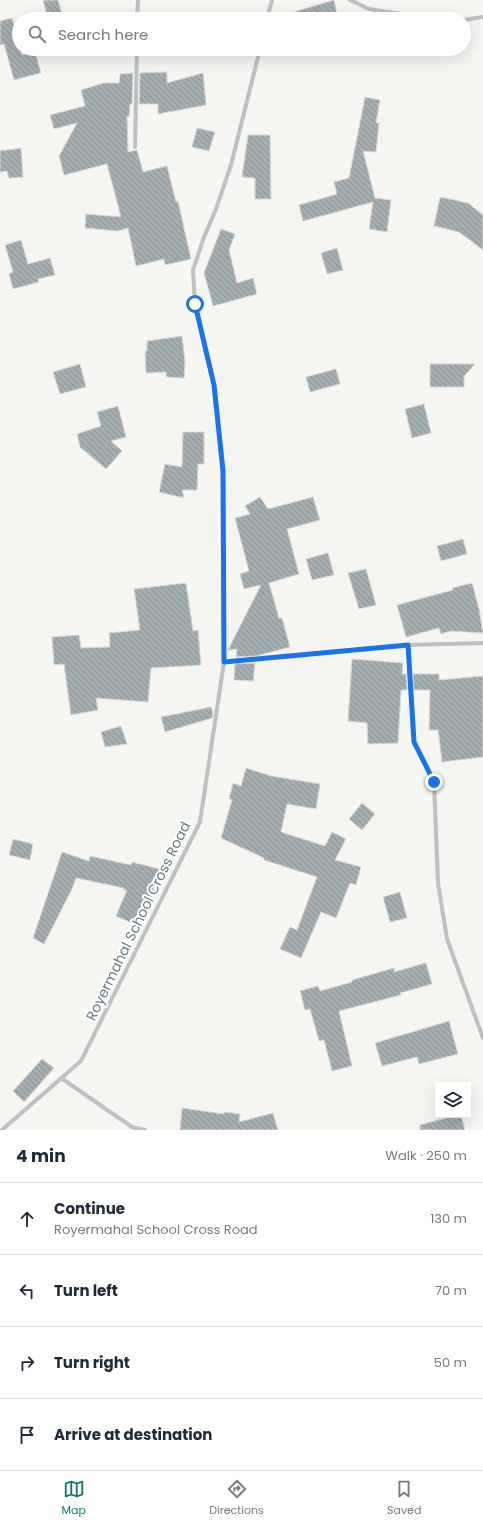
<!DOCTYPE html>
<meta charset="utf-8">
<style>
body{margin:0;font-family:Poppins,sans-serif;background:#f6f6f7;color:#1f2937}
.controls{position:absolute;right:12px;bottom:12px;display:grid;overflow:hidden;border-radius:0px;box-shadow:0 4px 16px #0002}
.controls button{width:36px;height:36px;display:grid;place-items:center;padding:0;border:0;border-bottom:1px solid #e0e1e3;background:#fff;color:#1f2937;font:20px sans-serif}
.stop{position:absolute;width:12px;height:12px;margin:-9px;border:3px solid #1a73e8;border-radius:50%;background:#fff}
.stop.end{background:#1a73e8;border-color:#fff;box-shadow:0 1px 4px #0008}
.list{margin:0;padding:0;list-style:none}
h2{display:flex;justify-content:space-between;align-items:center;height:52px;margin:0;padding:0 16px;font-size:17px}
h2 small{font-size:13px;font-weight:400;color:#747a83}
.list li{display:grid;grid-template-columns:26px 1fr auto;gap:12px;align-items:center;box-sizing:border-box;height:72px;padding:0 16px;border-top:1px solid #e0e1e3}
.list b{display:block;font-size:15px;white-space:nowrap}
.list p{margin:0;font-size:13px;white-space:nowrap;color:#747a83}
.list em{font-size:13px;font-style:normal;color:#747a83}
.icon{flex:none;width:22px;height:22px;fill:none;stroke:currentColor;stroke-width:2;stroke-linecap:round;stroke-linejoin:round}
.map{position:relative;flex:none;width:483px;height:1130px;overflow:hidden}
.search{position:absolute;background:#fff;box-shadow:0 4px 16px #0002;left:12px;right:12px;top:12px;height:44px;display:flex;align-items:center;gap:10px;box-sizing:border-box;padding:0 14px;border-radius:22px;color:#747a83;font-size:15px}
.sheet{height:340px;background:#fff}
nav{display:flex;justify-content:space-around;align-items:center;box-sizing:border-box;height:56px;border-top:1px solid #e0e1e3;background:#fff;font-size:11px;color:#747a83}
nav a{display:grid;justify-items:center;gap:2px}
nav .on{color:#0f766e}
.map>svg:first-child{display:block}
</style>
<div class="map">
<svg width="483" height="1130" viewBox="0 0 483 1130">
<defs>
<pattern id="building-back-hatch" width="6" height="6" patternUnits="userSpaceOnUse"><rect width="6" height="6" fill="#a4aeb1"/><path d="M-1 5l2 2M0 0l6 6M5-1l2 2" fill="none" stroke="#899395"/></pattern>
</defs>
<rect width="100%" height="100%" fill="#f5f5f2"/>
<path fill="url(#building-back-hatch)" stroke="#d7d6d4" d="M43,0H58L63,17L48,19Z
M334,0L338,19H284V15Z
M12,18L19,42V49H21L22,55L35,51L41,73L14,80L4,44L0,45V21Z
M167,72V83L203,73L206,105L158,114V104H139L140,73Z
M133,73L132,104H130L129,117L127,116L128,152L137,150L143,172L167,166L176,202L178,201L191,259L165,265L164,259L136,266L128,228L118,231L85,228L86,214L121,217L107,164L64,175L59,156L77,123L54,129L50,115L85,106L81,90L104,83H119L120,74Z
M365,97L380,100L376,123H379L376,152L363,151L375,198L391,200L387,232L369,229L373,202L303,221L299,205L337,194L334,182L349,178Z
M197,128L215,132L209,151L192,147Z
M248,135H270L271,199H255V178L242,177Z
M21,148L23,177L9,178L7,171L0,172V151Z
M440,197L468,203L483,215V250L459,232L434,226Z
M221,229L235,234L229,250L237,283L253,278L257,294L213,306L204,273Z
M21,240L28,264L50,258L55,275L38,279L39,282L13,289L9,274L13,272L5,245Z
M337,248L343,270L327,274L321,253Z
M182,336L185,362L184,378L166,377V372L146,373L145,351H147V341Z
M80,364L86,387L60,394L53,372Z
M430,364H475L464,376V387H430Z
M336,369L340,384L310,392L306,377Z
M424,404L431,433L412,438L405,409Z
M118,406L126,437L111,441L122,451L106,469L80,447L77,434L101,426L97,412Z
M183,432H204V464H198L197,490H182L184,498L159,492L165,464L182,467Z
M260,497L268,509L313,497L320,520L287,529L299,574L269,583L279,618H282L290,647L256,656L236,657L237,649L228,650L261,585L244,589L240,574L249,571L235,518L250,514L245,506Z
M463,539L467,554L441,561L437,546Z
M328,553L334,575L312,580L306,559Z
M366,569L376,605L359,609L348,573Z
M186,583L193,631L198,630L201,665L151,668L148,702L96,698L98,710L71,715L64,664L54,665L52,637L79,635L81,648L110,647L109,633L140,630L134,589Z
M472,583L479,609L483,633L451,631L441,634L439,628L406,637L397,605L453,590L452,588Z
M352,659L403,663L402,674H406L407,690H401L398,743L368,744L367,723L348,721Z
M255,663L253,681L234,680L235,664Z
M413,674H439V680L483,676V757L442,762L438,730H429L430,690H414Z
M211,707L213,713L212,718L165,732L161,717Z
M121,726L127,744L105,747L101,732Z
M246,768L271,776L320,784L316,809L287,804L281,832L325,846L332,832L346,839L335,860L361,867L356,885L350,883L336,918L321,912L301,958L280,949L290,927L297,930L317,877L264,860V858L221,838L232,800L229,799L233,783L241,786Z
M362,803L375,814L362,830L349,819Z
M13,839L33,844L30,860L9,855Z
M62,852L89,861L90,856L131,865L132,862L159,869L151,897L146,896L134,924L116,916L127,890H124V888L76,878L72,889L44,944L33,938Z
M400,892L407,918L390,922L383,897Z
M426,963L432,984L400,993L401,995L339,1011L352,1066L332,1071L324,1040L319,1041L310,1009L305,1010L300,991L318,986L320,991L352,982V980L394,968V972Z
M449,1021L458,1054L419,1064L417,1057L382,1066L375,1043Z
M42,1059L54,1068L24,1102L13,1091Z
M182,1108L224,1114V1112L240,1114L239,1122L273,1113L278,1130H180Z
M457,1115H461L465,1130H420V1125Z"/>
<g fill="none" stroke-linecap="round" stroke-linejoin="round">
<path stroke="#bcc1c3" stroke-width="4" d="M350,0L369,9L433,19
M137,19L138,0
M267,19L272,0
M464,20L483,17
M135,147L137,49
M408,645L414,742L434,782L438,883L447,939L483,1038
M224,662L408,645L483,643
M61,1078L132,1127L145,1130
M2,1130L81,1061L200,822L224,662L223,471L214,385L195,304L193,270L204,237L216,209L231,165L260,49"/>
</g>
<g fill="none" stroke-linecap="round" stroke-linejoin="round">
<path stroke="#1a73e8" stroke-width="5" d="M195,304L214,385L223,471L224,662L408,645L414,742L434,782"/>
</g>
<g text-anchor="middle" dominant-baseline="central" stroke-width="4" stroke-linejoin="round" paint-order="stroke">
<g font-size="14" fill="#667a81" stroke="#fff">
<text transform="translate(138 921) rotate(-64)">Royermahal School Cross Road</text>
</g>
</g>
</svg>
<div class="controls">
<button><svg class="icon" aria-label="layers" viewBox="0 0 24 24"><path d="M12 4l9 5-9 5-9-5zM3 14l9 5 9-5"/></svg></button>
</div>
<div class="stop" style="left:195px;top:304px"></div>
<div class="stop end" style="left:434px;top:782px"></div>
<div class="search"><svg class="icon" aria-label="search" viewBox="0 0 24 24"><circle cx="10" cy="10" r="6"/><path d="M15 15l6 6"/></svg>Search here</div>
</div>
<section class="sheet">
<h2>4 min<small>Walk · 250 m</small></h2>
<ul class="list">
<li><svg class="icon" aria-label="ahead" viewBox="0 0 24 24"><path d="M12 20V5M6 11l6-6 6 6"/></svg><div><b>Continue</b><p>Royermahal School Cross Road</p></div><em>130 m</em></li>
<li><svg class="icon" aria-label="left" viewBox="0 0 24 24"><path d="M17 20v-9H6M10 6l-5 5 5 5"/></svg><div><b>Turn left</b></div><em>70 m</em></li>
<li><svg class="icon" aria-label="right" viewBox="0 0 24 24"><path d="M7 20v-9h11M14 6l5 5-5 5"/></svg><div><b>Turn right</b></div><em>50 m</em></li>
<li><svg class="icon" aria-label="arrive" viewBox="0 0 24 24"><path d="M6 21V4h12l-3 4 3 4H6"/></svg><div><b>Arrive at destination</b></div></li>
</ul>
</section>
<nav>
<a class="on"><svg class="icon" aria-label="map" viewBox="0 0 24 24"><path d="M3 6l6-2 6 2 6-2v14l-6 2-6-2-6 2zM9 4v14M15 6v14"/></svg>Map</a>
<a><svg class="icon" aria-label="directions" viewBox="0 0 24 24"><path d="M12 3l9 9-9 9-9-9zM9 14v-3h6M13 9l2 2-2 2"/></svg>Directions</a>
<a><svg class="icon" aria-label="saved" viewBox="0 0 24 24"><path d="M7 4h10v16l-5-4-5 4z"/></svg>Saved</a>
</nav>
